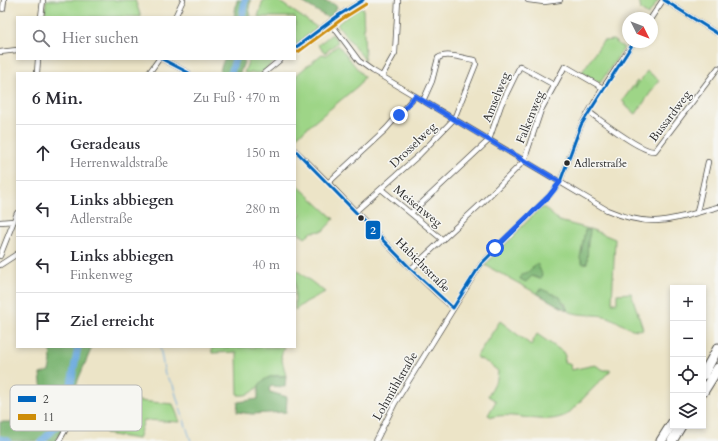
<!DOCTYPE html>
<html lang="de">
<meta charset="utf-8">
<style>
body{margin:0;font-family:Cardo,serif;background:#f2f2f3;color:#2b2b33}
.controls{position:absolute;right:12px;bottom:12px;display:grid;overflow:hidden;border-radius:0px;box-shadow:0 2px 6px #0003}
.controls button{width:36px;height:36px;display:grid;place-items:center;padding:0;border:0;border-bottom:1px solid #e1e1e2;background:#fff;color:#2b2b33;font:20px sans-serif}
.compass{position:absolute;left:622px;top:12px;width:36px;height:36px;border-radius:50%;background:#fff;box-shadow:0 2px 6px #0003;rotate:132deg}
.stop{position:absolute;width:12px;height:12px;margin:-9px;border:3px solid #2563eb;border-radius:50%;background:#fff}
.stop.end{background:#2563eb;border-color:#fff;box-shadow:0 1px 4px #0008}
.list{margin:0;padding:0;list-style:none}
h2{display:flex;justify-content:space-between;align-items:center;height:52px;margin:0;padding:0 16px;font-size:17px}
h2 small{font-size:13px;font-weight:400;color:#7c7c81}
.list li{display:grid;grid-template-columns:26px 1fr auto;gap:12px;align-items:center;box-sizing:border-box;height:56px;padding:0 16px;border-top:1px solid #e1e1e2}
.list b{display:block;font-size:15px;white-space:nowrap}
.list p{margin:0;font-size:13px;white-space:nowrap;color:#7c7c81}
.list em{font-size:13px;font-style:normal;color:#7c7c81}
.icon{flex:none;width:22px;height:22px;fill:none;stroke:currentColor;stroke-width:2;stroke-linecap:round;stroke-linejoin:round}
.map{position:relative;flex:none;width:718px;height:441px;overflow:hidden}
.search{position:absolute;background:#fff;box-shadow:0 2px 6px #0003;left:16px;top:16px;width:280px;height:44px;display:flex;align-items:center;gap:10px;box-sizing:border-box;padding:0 14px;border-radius:0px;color:#7c7c81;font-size:15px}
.panel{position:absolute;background:#fff;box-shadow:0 2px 6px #0003;left:16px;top:72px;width:280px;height:276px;border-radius:0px}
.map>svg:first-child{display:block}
</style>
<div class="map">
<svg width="718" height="441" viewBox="0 0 718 441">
<rect width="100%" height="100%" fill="#f6f6f2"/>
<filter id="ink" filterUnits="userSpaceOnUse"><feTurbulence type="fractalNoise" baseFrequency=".025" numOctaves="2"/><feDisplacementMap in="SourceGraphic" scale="8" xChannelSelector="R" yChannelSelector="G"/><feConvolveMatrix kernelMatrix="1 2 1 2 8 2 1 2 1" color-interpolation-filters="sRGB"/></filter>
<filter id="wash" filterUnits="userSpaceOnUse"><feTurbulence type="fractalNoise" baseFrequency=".012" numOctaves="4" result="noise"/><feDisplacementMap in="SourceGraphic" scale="16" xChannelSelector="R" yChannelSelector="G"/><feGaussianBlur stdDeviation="0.9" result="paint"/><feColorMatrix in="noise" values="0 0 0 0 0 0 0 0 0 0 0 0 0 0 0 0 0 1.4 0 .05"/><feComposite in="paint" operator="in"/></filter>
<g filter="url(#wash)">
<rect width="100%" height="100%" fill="#ece4c7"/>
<path fill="#9ed587" stroke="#648059" d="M46,0H135L141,17H45Z
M263,0H277L318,28L295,46V17H258Z
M639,0H658V1L648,15L641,10Z
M360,7H363L365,60L337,24Z
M332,34L338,42L325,53L318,45Z
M613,40L624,48L600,83L582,72L603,41Z
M338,45L364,77L359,85L295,138V76L322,54L326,55Z
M249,59H278L261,73H244Z
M647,71L659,80L636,114L624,105L625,103L622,101L637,81L639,82L635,88Z
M295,183L334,219L323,231L312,232L305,238L295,230V221L301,214L295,209Z
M540,208H545L559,221L593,230L615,239L612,303H617V294L631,293L643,329C631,333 619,321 608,317C595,313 581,317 568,311L565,303L541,289L536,293L485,265Z
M295,269L325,292L306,302L295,310Z
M500,321L531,345L537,334L563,352L565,356L564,363L570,364L571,370L595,365L604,370H611L568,414C544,427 517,411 492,417L488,415L496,401L488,396L497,379L498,371L488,363L476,357Z
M212,347H284L281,356L286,376C282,376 277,375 273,376C256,380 259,397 238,395L237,352L212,353Z
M94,397L173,404L180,422L144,420L138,439L106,434L97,410L91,408Z"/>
<path fill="#7eb674" stroke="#547050" d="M237,0H251L249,7L251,17H234Z
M299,0C310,0 333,0 337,7L330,19Z
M224,59H245L240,73H219Z
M585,230H590C590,235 588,239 588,243C587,250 588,257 587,263L583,264L580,258Z
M537,263L542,274L540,279L532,276L526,282L520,279L521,275L528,272Z
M541,289L560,297L568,311L536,293Z
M50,347H92L78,380L69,416L56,441H0V422H22L36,418L44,408L40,374L49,371L51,362Z
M273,376H286L285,387L271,386L269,389L270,392L287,397L286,412L252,414L237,412L238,402L258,399C258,384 259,381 273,376Z"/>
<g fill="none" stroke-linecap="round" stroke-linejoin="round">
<path stroke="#6dabdf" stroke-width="1" d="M160,347L165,375L173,385L179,405
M180,408L191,441"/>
<path stroke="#6dabdf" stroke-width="7" d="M242,17L245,0
M231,73L235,59
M0,439L8,441
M42,441L61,422L67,405L78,347"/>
</g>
</g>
<g filter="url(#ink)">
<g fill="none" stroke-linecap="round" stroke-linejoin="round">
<g stroke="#484742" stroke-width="6">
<path id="minor" d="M528,0L544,2L560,0
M664,0L718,34
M3,9L4,0
M41,17L43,0
M175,17L183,0
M651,18L663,0
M330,22L359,61L373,71L607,210C654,230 672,219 718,207
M295,48L339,15L363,0
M0,52L17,50
M162,59L189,73
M37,73L38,59
M149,73L159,59
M264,73L281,59
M382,76L395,53L398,0
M589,112C602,121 642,153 655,151L718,68
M295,150C349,201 396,259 453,308
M328,183L386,129L415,96
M381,189L443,240
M356,211L419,155L454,119L476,64L475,60C465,59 447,52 438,58L432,81L423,101
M697,212L708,162
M411,213L489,140L501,105L520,66L554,85
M0,222L14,221
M0,256L17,213
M0,265L17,254
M411,269L484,201L524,161L541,110L565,66L603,88
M59,441L67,427
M376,441L395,403L481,264L549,196L560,182L581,125L603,88L634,42"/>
</g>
<g stroke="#484742" stroke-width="11">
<path id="motorway" d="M703,375L718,348
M703,392L718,368
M661,441L673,422
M672,441L681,426"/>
</g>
<use href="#minor" stroke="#fff" stroke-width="4.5"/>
<use href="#motorway" stroke="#fff" stroke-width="9"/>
<g stroke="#f6f6f2" stroke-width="6">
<path id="bus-1" d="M664,0L718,34
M295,48L339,15L363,0
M162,59L189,73
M295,150L412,270L453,308
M453,308L481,264L549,196L560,182L581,125L634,42"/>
</g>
<g stroke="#f6f6f2" stroke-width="6">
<path id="bus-2" d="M298,52L342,19L366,4"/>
</g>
<use href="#bus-1" stroke="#0065bd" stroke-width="3"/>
<use href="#bus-2" stroke="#ce8d09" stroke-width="3"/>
</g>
</g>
<g fill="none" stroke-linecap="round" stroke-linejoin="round" filter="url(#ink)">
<path stroke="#2563eb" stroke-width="5" d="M399,115L415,96L560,182L549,196L495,248"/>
</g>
<g fill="#2b2b2b" stroke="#f6f6f2" stroke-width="1.5">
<circle cx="567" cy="163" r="3.5"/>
<circle cx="361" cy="218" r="3.5"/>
</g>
<g text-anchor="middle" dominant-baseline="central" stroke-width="3" stroke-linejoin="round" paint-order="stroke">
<g font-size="11" fill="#2b2b2b" stroke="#f6f6f2" text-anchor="start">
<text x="574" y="163">Adlerstraße</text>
</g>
<g font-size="12" fill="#2b2b2b" stroke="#f6f6f2">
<text transform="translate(496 97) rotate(-68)">Amselweg</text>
<text transform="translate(670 116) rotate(-53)">Bussardweg</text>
<text transform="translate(530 117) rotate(-68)">Falkenweg</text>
<text transform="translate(413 145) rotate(-44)">Drosselweg</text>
<text transform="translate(418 206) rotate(39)">Meisenweg</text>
<text transform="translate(423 265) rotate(45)">Habichtstraße</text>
<text transform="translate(395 386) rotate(-60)">Lohmühlstraße</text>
</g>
</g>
<rect x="10" y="385" width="132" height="46" rx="6" fill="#f6f6f2" stroke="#b9b9b6" stroke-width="1"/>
<rect x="18" y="396" width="18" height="6" fill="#0065bd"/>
<rect x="18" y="414" width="18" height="6" fill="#ce8d09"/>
<g font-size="11" fill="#2b2b2b">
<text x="43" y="403">2</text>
<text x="43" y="421">11</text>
</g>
<rect stroke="#f6f6f2" stroke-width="1.5" x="365" y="220" width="16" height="20" rx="4" fill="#0065bd"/>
<g font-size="11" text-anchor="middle" font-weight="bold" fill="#fff">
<text x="373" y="234">2</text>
</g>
</svg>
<div class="controls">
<button>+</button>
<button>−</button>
<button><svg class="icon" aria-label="locate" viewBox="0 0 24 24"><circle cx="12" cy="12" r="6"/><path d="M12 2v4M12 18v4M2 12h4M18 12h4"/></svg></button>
<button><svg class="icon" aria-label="layers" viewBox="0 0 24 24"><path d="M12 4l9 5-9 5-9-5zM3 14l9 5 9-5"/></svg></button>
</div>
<svg class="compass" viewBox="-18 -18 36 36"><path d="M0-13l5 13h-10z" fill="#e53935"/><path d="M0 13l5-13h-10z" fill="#7c7c81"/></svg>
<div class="stop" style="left:495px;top:248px"></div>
<div class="stop end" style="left:399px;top:115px"></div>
<div class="search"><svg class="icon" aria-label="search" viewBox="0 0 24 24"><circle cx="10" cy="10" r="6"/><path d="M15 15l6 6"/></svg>Hier suchen</div>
<section class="panel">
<h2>6 Min.<small>Zu Fuß · 470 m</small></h2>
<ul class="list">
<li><svg class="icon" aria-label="ahead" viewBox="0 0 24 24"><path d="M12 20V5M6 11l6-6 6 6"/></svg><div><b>Geradeaus</b><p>Herrenwaldstraße</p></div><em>150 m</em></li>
<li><svg class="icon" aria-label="left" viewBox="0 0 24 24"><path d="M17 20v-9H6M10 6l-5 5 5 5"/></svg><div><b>Links abbiegen</b><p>Adlerstraße</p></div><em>280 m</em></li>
<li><svg class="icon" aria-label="left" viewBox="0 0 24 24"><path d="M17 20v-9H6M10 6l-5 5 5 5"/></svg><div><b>Links abbiegen</b><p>Finkenweg</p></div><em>40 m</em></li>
<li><svg class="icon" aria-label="arrive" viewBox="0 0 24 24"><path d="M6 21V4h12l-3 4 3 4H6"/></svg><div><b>Ziel erreicht</b></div></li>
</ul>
</section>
</div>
